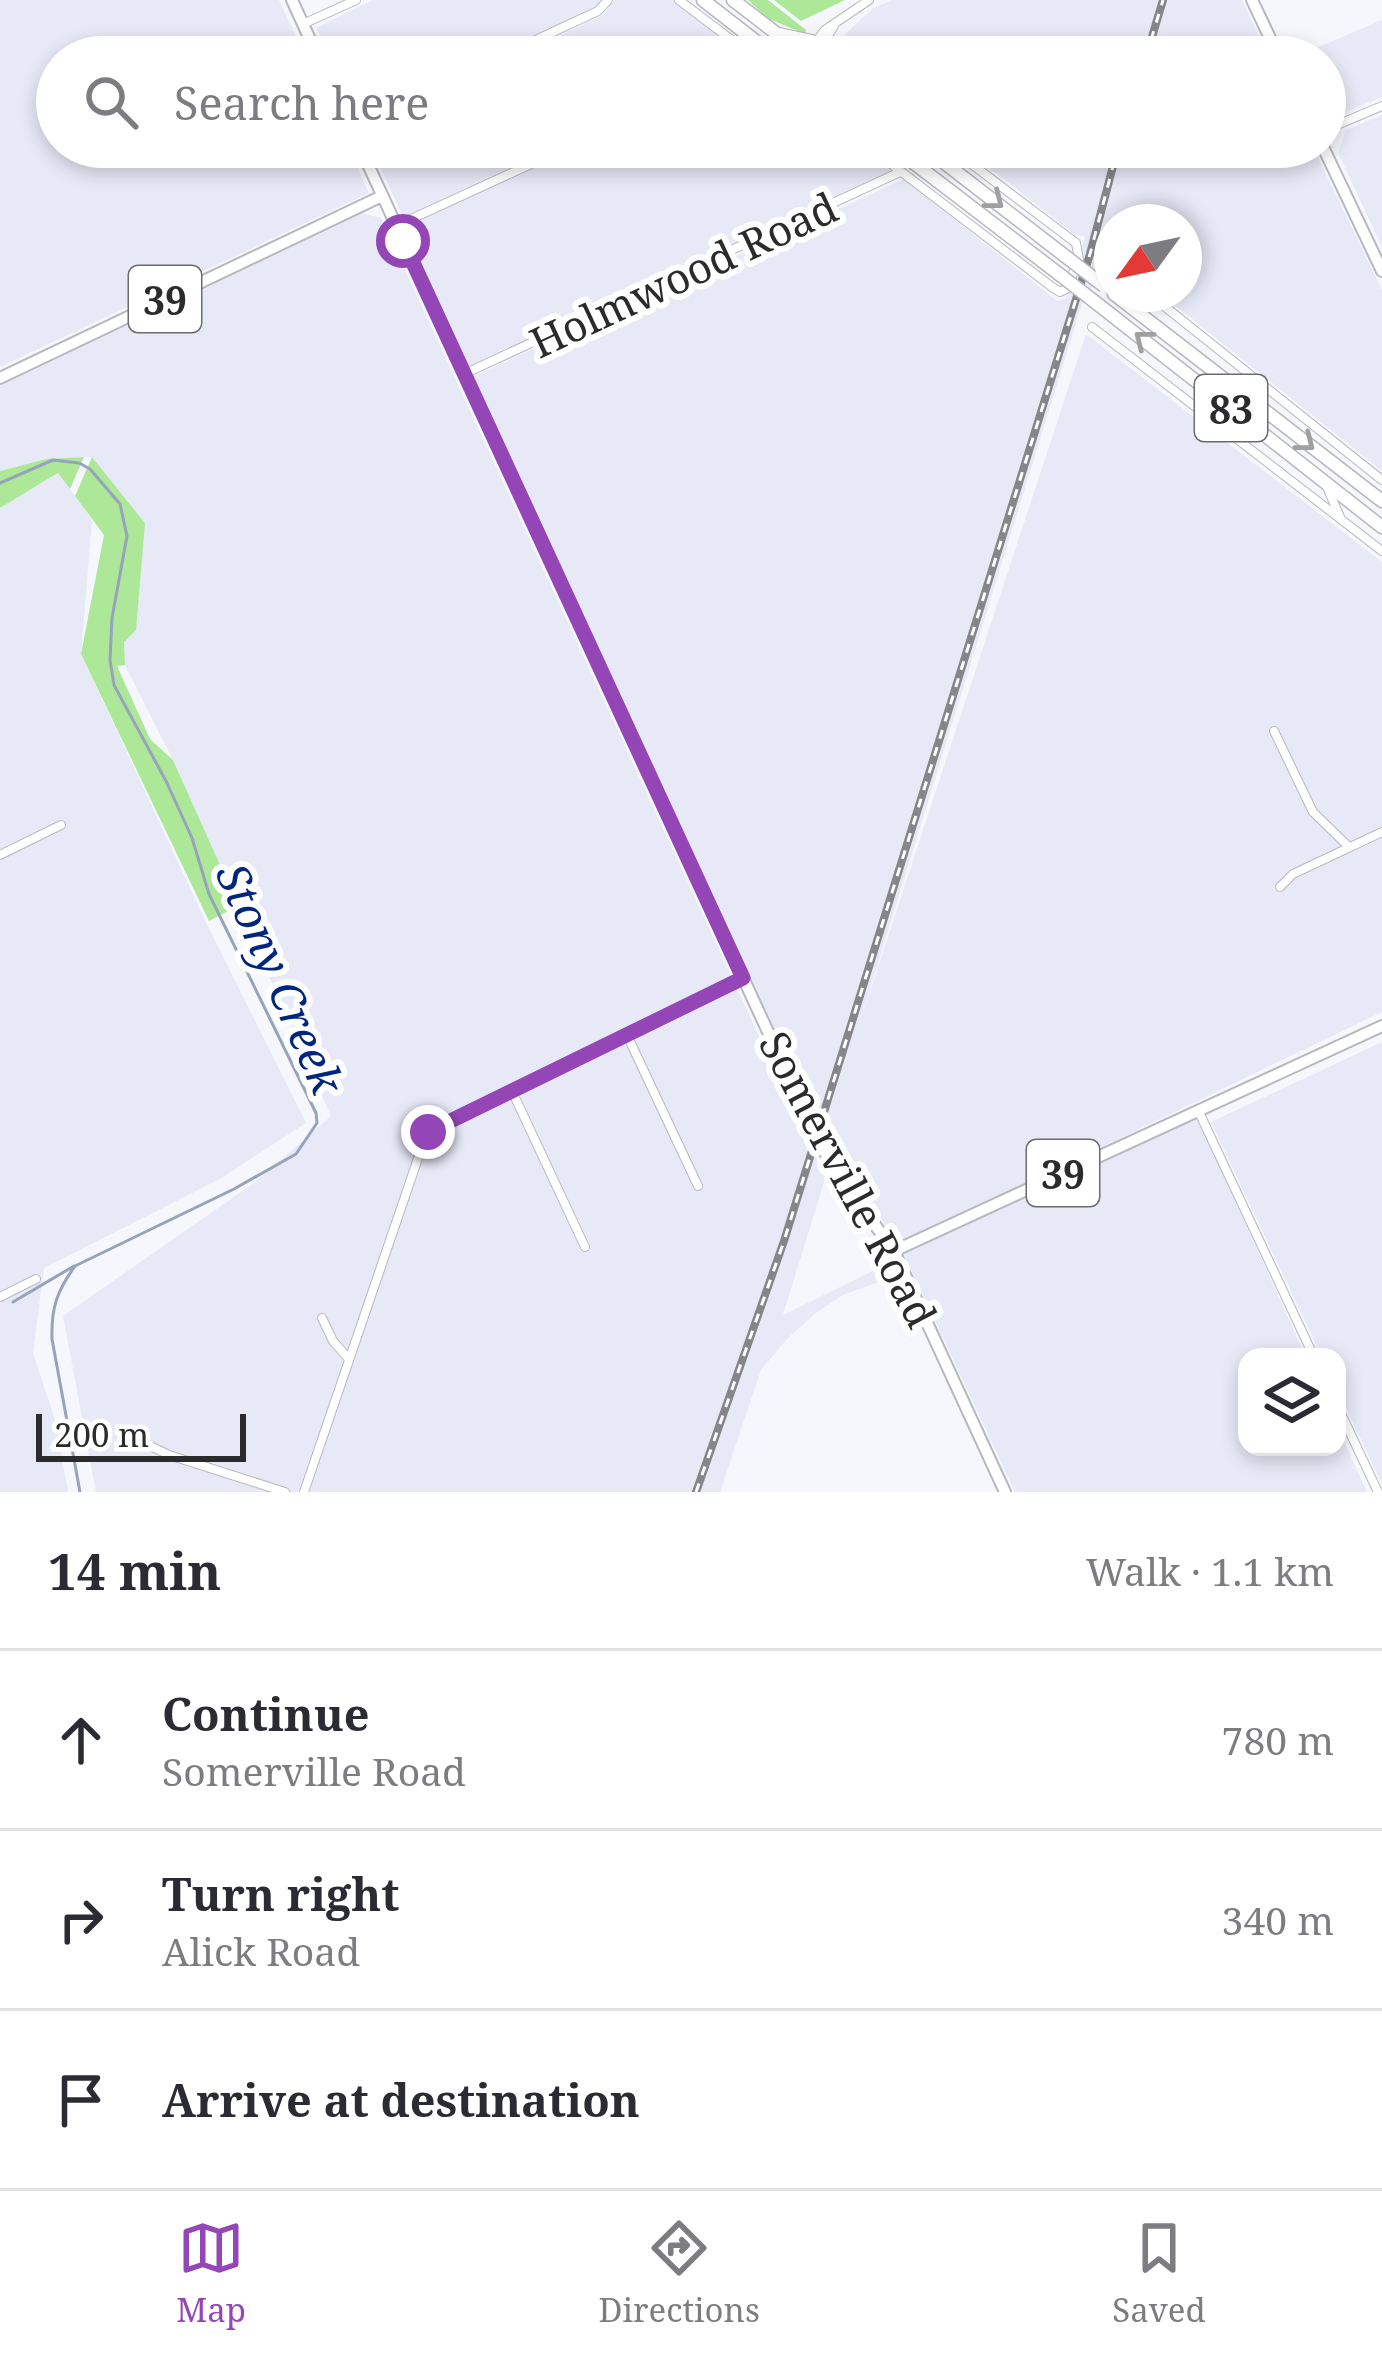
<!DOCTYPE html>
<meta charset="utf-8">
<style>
body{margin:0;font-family:"Noto Serif",serif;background:#f7f7f7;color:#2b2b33}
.controls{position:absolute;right:36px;bottom:36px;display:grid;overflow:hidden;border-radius:24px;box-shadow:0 6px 18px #0003}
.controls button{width:108px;height:108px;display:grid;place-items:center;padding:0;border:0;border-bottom:3px solid #e1e1e2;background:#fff;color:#2b2b33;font:60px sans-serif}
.compass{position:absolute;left:1094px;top:204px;width:108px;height:108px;border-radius:50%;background:#fff;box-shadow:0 6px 18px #0003;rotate:237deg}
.scale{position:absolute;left:36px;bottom:30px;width:210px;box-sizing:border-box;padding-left:12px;border:6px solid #2b2b2d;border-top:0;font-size:33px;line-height:42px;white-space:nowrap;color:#2b2b2d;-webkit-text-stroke:9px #fff;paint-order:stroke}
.stop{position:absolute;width:36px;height:36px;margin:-27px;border:9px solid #9446b6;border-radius:50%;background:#fff}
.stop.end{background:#9446b6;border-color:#fff;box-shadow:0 3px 12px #0008}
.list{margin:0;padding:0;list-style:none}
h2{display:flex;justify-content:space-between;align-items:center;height:156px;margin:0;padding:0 48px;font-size:51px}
h2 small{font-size:39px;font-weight:400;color:#7c7c81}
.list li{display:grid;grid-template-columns:78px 1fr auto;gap:36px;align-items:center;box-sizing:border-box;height:180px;padding:0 48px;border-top:3px solid #e1e1e2}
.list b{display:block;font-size:45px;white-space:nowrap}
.list p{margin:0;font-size:39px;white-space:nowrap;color:#7c7c81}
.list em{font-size:39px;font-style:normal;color:#7c7c81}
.icon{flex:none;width:66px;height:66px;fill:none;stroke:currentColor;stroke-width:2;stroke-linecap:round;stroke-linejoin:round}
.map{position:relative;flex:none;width:1382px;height:1492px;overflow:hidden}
.search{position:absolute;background:#fff;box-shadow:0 6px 18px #0003;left:36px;right:36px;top:36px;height:132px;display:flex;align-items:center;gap:30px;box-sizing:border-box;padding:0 42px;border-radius:66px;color:#7c7c81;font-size:45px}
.sheet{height:696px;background:#fff}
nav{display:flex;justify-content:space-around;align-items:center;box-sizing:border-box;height:168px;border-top:3px solid #e1e1e2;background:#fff;font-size:33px;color:#7c7c81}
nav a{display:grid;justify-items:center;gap:6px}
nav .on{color:#9446b6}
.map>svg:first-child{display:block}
</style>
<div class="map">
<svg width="1382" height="1492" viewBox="0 0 1382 1492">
<rect width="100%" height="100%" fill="#f6f7fd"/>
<path fill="#e8e9f7" d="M0,0H279L306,57H57V147H348L369,193L0,367Z
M373,0H602L594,9L485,57H330L316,28Z
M614,0H674L726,42L716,57H514L603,15Z
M892,0H1242L1269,57H851L844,35L873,8Z
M1382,20V97L1339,115L1325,110V57H1295Z
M1382,115V247L1338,153L1346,130Z
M371,147H561L404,219Z
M578,147H861L895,172L470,369L403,227Z
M963,147H1313L1382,290V471L1161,294H1184V222H1112V254L1082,304L859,1025L1086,334L1382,562V1012L899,1245L824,1138L472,377L904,179L1057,301L1067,298L1085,237L1074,234Z
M362,213L381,218L825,1179L783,1315L889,1263L895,1276L843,1295L816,1313L787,1339L761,1370L720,1492H96L63,1316L258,1180L331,1116L173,760L125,665L124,642L145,523L92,457L46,459L0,471V386Z
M59,473L92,520L81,654L203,916L306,1123L220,1179L44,1268L33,1353L56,1423L68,1492H0V508Z
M1382,1042V1484L1337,1389V1357H1322L1211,1122Z
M1195,1112L1306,1357H1247V1447H1337V1426L1367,1492H1015L901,1248Z"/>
<path fill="#ade898" d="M748,0H768L806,30L805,34L767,18Z
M774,0H845L801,21Z
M84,457L70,489L58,473L0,508V471L46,459Z
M92,457L145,523L136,630L124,642L125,665L117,666L150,739L173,760L237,903L236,907L209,921L81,654L104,535L75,496Z"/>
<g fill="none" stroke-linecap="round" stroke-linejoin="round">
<path stroke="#97a3bb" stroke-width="3" d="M0,483L53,460L79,463L90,469L120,504L127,536L112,618L110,660L114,685L166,781L192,838L209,894L316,1113L317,1123L296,1154L234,1189L75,1266C57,1291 51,1308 52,1339L80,1492
M13,1302L74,1266"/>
<g stroke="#b7b8be" stroke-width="10">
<path id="minor" d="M679,0L754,57
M303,24L356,0
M774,31L816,40
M499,57L598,11L608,0
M722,57L734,42
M804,57L825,30L869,0
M815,57L834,26
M1325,130L1382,106
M869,147L1052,287L1060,292L1066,289L1079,260L1076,243L949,147
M396,226L568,147
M1109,260L1112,262
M1149,294L1382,480
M1092,327L1382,551
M464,374L900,172
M1327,487L1340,517
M1274,731L1313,812L1349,847
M0,855L61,825
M1280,887L1293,874L1382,832
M627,1035L698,1186
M512,1091L585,1247
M1198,1110L1314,1357
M0,1297L36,1279
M322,1318L333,1341L349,1359
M1337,1405L1378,1492
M144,1443L169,1455L285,1492
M304,1492L426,1135L743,978"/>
</g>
<g stroke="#b7b8be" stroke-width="14">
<path id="major" d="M292,0L318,57
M1252,0L1279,57
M360,147L816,1136L834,1169L894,1251L1005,1492
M1323,147L1382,271
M0,378L382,196
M894,1251L1382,1026"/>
</g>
<g stroke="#b7b8be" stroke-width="15">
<path id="highway" d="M703,0L776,57
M733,0L807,57
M893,147L1059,274
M924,147L1065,256
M1114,294L1382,501
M1095,302L1382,527"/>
</g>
<use href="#minor" stroke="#fff" stroke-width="8"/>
<use href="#major" stroke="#fff" stroke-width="10"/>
<use href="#highway" stroke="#fff" stroke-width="12"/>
<g stroke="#858689" stroke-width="8">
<path id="rail" d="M1146,57L1163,0
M696,1492L784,1241L1090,254L1118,147"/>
</g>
<use href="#rail" stroke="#fff" stroke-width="3" stroke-dasharray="9" stroke-linecap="butt"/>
<g stroke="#b7b8be" stroke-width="15" stroke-linecap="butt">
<path id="highway-bridge" d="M1065,256L1104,286
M1059,274L1095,302"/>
</g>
<use href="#highway-bridge" stroke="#fff" stroke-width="12"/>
</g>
<defs><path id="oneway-chevron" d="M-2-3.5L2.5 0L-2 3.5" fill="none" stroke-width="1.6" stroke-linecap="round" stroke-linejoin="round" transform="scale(3)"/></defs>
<g stroke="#a0a0a0">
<use href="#oneway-chevron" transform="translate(995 201) rotate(38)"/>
<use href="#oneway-chevron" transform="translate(1143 339) rotate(-142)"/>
<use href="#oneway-chevron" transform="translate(1306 443) rotate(38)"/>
</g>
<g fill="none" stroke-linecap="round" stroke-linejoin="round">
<path stroke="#9446b6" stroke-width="15" d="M403,241L743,978L428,1132"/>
</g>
<g text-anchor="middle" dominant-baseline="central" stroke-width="12" stroke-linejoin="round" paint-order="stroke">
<g fill="#fff" stroke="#6b6b6c" stroke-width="3">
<rect x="129" y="266" width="72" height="66" rx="9"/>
<rect x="1195" y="375" width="72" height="66" rx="9"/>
<rect x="1027" y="1140" width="72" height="66" rx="9"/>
</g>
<g font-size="39" font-weight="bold" fill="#2b2b2d">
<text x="165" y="299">39</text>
<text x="1231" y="408">83</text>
<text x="1063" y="1173">39</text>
</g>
<g font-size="42" fill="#2b2b2d" stroke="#fff">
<text transform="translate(683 274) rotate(-25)">Holmwood Road</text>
<text transform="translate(849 1179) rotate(62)">Somerville Road</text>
</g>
<g font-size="45" font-style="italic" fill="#00267d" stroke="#fff">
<text transform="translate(281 978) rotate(66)">Stony Creek</text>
</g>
</g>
</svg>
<div class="controls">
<button><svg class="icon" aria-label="layers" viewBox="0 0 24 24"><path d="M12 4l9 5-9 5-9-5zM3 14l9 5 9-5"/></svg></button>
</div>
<svg class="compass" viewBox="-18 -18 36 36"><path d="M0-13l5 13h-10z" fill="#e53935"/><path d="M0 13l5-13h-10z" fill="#7c7c81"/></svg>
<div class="scale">200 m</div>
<div class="stop" style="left:403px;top:241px"></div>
<div class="stop end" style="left:428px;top:1132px"></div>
<div class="search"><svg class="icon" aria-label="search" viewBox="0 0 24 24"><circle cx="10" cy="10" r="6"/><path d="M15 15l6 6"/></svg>Search here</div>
</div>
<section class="sheet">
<h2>14 min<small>Walk · 1.1 km</small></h2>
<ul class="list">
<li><svg class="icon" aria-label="ahead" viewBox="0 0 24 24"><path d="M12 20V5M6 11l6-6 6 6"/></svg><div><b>Continue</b><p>Somerville Road</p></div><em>780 m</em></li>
<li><svg class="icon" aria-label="right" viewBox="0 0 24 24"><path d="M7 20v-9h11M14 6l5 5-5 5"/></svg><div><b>Turn right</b><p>Alick Road</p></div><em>340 m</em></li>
<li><svg class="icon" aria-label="arrive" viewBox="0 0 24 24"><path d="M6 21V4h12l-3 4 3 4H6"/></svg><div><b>Arrive at destination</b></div></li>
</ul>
</section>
<nav>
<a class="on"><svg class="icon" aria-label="map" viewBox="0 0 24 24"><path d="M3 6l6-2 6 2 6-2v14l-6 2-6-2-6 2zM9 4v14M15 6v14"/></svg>Map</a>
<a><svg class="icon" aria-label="directions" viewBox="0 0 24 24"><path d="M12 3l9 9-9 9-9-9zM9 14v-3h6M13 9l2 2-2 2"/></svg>Directions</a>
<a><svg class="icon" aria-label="saved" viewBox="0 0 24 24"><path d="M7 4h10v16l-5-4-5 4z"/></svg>Saved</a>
</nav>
